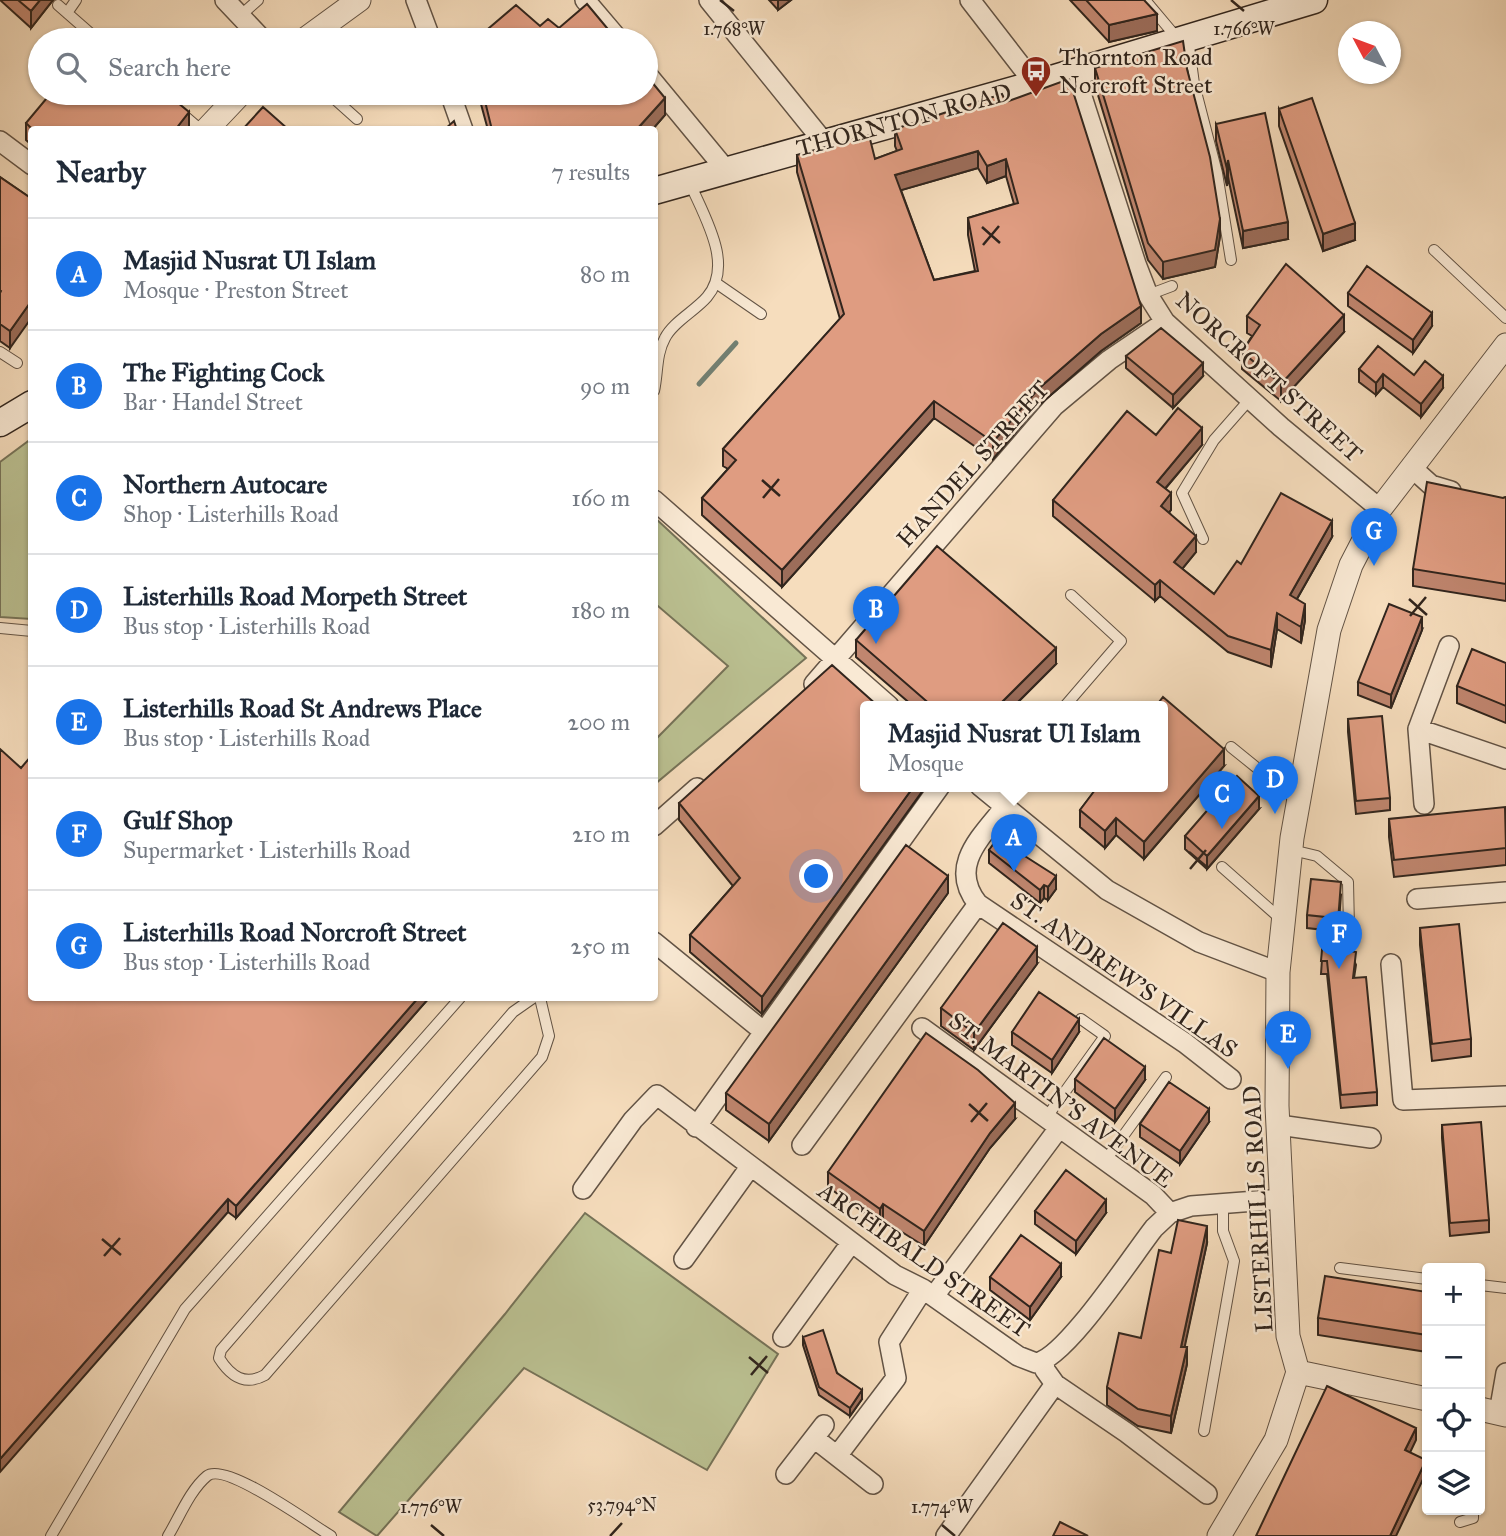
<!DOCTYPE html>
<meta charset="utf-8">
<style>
body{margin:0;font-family:"IM FELL Great Primer",serif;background:#f6f6f7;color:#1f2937}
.controls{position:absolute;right:21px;bottom:21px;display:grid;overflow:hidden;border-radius:7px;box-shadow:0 2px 5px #0004}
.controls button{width:63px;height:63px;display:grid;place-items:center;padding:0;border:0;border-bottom:2px solid #e0e1e3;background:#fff;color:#1f2937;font:35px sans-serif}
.compass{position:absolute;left:1338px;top:21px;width:63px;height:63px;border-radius:50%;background:#fff;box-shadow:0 2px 5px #0004;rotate:311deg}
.you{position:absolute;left:817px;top:877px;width:24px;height:24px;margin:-18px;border:5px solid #fff;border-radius:50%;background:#1a73e8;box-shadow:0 0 0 10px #1a73e833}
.badge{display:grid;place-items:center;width:46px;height:46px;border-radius:50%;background:#1a73e8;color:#fff;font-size:23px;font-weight:700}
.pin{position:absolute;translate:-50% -58px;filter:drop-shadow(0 2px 4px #0008)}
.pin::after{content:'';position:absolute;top:37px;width:24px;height:21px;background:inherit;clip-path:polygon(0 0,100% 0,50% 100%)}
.popup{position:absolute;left:860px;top:701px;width:308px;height:91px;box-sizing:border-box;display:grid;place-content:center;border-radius:7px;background:#fff;filter:drop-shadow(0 2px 5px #0005);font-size:23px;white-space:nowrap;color:#747a83}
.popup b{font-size:26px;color:#1f2937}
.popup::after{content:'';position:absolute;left:50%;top:100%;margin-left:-14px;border:14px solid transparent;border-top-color:#fff}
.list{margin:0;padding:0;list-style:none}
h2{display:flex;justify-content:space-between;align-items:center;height:91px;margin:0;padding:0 28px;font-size:30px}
h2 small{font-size:23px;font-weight:400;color:#747a83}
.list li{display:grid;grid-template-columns:46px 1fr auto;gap:21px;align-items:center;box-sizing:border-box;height:112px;padding:0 28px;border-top:2px solid #e0e1e3}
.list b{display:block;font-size:26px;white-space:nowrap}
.list p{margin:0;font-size:23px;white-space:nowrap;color:#747a83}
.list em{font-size:23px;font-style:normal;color:#747a83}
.icon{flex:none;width:38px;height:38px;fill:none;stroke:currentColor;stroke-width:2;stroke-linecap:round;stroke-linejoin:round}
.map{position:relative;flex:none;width:1506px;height:1536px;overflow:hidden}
.search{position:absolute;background:#fff;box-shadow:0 2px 5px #0004;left:28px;top:28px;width:630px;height:77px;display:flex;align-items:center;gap:18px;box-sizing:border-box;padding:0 24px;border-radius:38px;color:#747a83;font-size:26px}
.panel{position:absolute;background:#fff;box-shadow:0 2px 5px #0004;left:28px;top:126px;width:630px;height:875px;border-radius:7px}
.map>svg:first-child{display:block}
</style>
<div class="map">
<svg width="1506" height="1536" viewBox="0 0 1506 1536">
<rect width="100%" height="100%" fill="#f6ddbd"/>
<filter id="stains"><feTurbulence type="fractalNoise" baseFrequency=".00286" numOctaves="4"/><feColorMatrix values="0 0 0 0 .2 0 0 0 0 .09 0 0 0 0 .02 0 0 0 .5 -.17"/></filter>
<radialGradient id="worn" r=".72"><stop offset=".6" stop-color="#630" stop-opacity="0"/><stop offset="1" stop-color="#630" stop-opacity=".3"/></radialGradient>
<path fill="#bbc192" stroke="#767358" stroke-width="2" d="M31,439V619L0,617V462Z
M654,517L806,658L655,784V740L728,666L658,606L655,609Z
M585,1213L778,1354L707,1470L524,1368L377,1536L339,1512L505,1314Z"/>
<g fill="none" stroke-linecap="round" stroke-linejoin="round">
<path stroke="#728073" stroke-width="5" d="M699,384L736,343"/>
<g stroke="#625345" stroke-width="12">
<path id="service" d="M1145,0L1177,38
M58,5L98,40
M67,13L76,0
M240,16L258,0
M1188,39L1194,84L1217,173L1231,260
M328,93L357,119
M180,112L201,130
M1434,250L1506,318
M716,283L761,314
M1148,295L1172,286
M0,352L17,363
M654,391C658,373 656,354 665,338C673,322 695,311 707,297C735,264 703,215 689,181
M1203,539L1182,493L1214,440L1250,399
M0,628L32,631
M1065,706L1121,641L1071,595
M1231,747L1299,802
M1292,850L1317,856L1348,882L1349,928
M1222,867L1282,920
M533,998L513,1012L221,1350L219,1358C231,1377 245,1386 265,1375L542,1057L549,1036L540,998
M1046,1118L1105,1036L1081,1019
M1105,1161L1166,1077
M1340,1268L1427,1279
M1480,1285L1506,1288
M1204,1431L1234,1261L1223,1231V1205
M1460,1522L1473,1518V1510
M51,1536L185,1309L460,998
M168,1536C179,1518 190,1490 207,1476C225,1461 311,1524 331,1536"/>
</g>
<g stroke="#625345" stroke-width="22">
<path id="minor" d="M225,0L263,40
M416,0L431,40
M585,0L619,40
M709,0L823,141
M970,0L1035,84
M1074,72L1136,264L1148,295L1165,322L1281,427L1380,509
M646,73L727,171
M450,93L463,130
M0,141L32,165
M1411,467L1431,485L1451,491
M654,500L889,706
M814,684L1054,406L1109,360L1165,322
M1418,729L1449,646
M980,786L1107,890L1199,942L1278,972
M1424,804L1418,729L1506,759
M1004,808C980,838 948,867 978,904L1185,1043L1231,1079
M654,826L697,788
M1417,899L1506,892
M654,942L763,1031
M1391,964L1403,1100L1506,1096
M922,1028L1153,1195L1170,1213
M1279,1125L1371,1138
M696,1127L940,786
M802,1145L978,904
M583,1189L633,1120L657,1095L895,1275L923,1289L1018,1356L1036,1363C1066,1358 1132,1256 1154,1228L1170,1213L1191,1206L1283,1199
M684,1259L750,1167
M934,1296L1059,1128
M783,1337L851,1243
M1044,1362L1045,1370L1055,1384L1127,1433L1207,1494
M1499,1413L1506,1373
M814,1438L873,1484
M837,1456L896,1378L889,1342L923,1289
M786,1474L824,1425
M946,1536L1055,1384"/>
</g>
<g stroke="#625345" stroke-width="25">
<path id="tertiary" d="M304,40L359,0
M206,130L241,93
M1298,1372L1288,1336L1277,1106L1278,972L1292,838L1329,630L1351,565L1380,509L1506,345
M1298,1372L1427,1399
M1480,1409L1506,1415
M1219,1536L1276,1440L1298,1372"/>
</g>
<g stroke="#31251d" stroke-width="29">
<path id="secondary" d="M654,191L1035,84L1314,0
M0,423L32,404"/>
</g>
<use href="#service" stroke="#f9e9d4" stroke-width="10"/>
<use href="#minor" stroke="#f9e9d4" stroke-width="19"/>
<use href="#tertiary" stroke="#f9e9d4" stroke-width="23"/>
<use href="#secondary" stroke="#f9e9d4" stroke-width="26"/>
</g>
<path fill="#c0866f" stroke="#31251d" stroke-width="2" fill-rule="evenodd" d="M0,0H53L31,28Z
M769,0H791L778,10Z
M1070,0H1144L1157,31L1109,42Z
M1095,68L1187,69L1220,236L1215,267L1163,279L1148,260L1095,85Z
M478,93H646L665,115L652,130H488Z
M1006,102L1141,323L1101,351L1037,407L993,459L934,418L782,587L702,515V498L728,469L723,466V449L840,319L797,172V155L875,159L897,151L895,146V129ZM978,168L987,183L1006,176L1014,204L968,218V235L975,271L934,280L901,190Z
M1279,109L1355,240L1323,251L1279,126Z
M26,123L189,130H32V145L26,140Z
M1216,124L1288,239L1243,248L1228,177L1227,186L1216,141Z
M0,177L32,199L10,348L0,341Z
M1348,293L1432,326L1413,353L1348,306Z
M1247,316L1344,332L1281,401L1242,369V352L1252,336L1247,333Z
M1126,356L1203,376L1173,408L1126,368Z
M1359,369L1414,375L1443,388L1421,417L1383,387L1376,395L1359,382Z
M1156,435L1202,445L1165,489L1171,510L1169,512L1196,552L1182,569L1214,594L1241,564L1332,537L1297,599L1305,620L1301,643L1277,629L1271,667L1228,652L1160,596L1155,601L1053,516V500Z
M1506,497V601L1413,586V569L1503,498Z
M1422,630L1391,708L1358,695V682Z
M856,640L1056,664L1014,706H913L856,657Z
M1506,663V723L1457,703V686Z
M1348,719L1390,798V810L1356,814L1348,732Z
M1224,766L1144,859L1116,835L1105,848L1080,827V810L1094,792V786H1163Z
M865,786H926L762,1014L690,952V935L733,886L679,820V803Z
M1259,809L1207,869L1185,849V836Z
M1506,816V865L1394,877L1389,837V819Z
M989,850L1023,855L1056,889L1048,900L1044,898L1040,903L989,863Z
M948,893L769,1141L726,1110V1093Z
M1341,895L1338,934L1350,951L1356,965L1354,978L1377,1092V1105L1341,1108L1327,974H1321L1324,930L1307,928V915Z
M1420,928L1471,1039V1056L1432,1061L1420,945Z
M1037,964L974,1050L941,1026V1008Z
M32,998H429L236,1218L228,1212Z
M1012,1032H1079L1052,1073L1012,1045Z
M1075,1079L1145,1080L1115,1122L1075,1092Z
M1015,1119L990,1148L924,1246L883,1220L880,1224L828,1187V1172Z
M1209,1122L1180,1164L1140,1137V1124Z
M1442,1125L1489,1220V1232L1450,1236L1442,1138Z
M1035,1211L1106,1213L1076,1254L1035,1224Z
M1207,1243L1184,1347L1187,1364L1171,1433L1138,1426L1107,1405V1387L1141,1338L1171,1253Z
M990,1277H1061L1030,1320L990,1290Z
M1427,1292V1352L1318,1335V1318Z
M803,1337L862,1399L850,1416L819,1395L803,1345Z"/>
<path fill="#9c6d5a" stroke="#31251d" stroke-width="2" d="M40,0H53L31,28V11Z
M778,0H791L778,10Z
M1157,14V31L1109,42V25Z
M665,98V115L652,130H638V128Z
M189,112V130H175Z
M978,151V168L895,192V175Z
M1006,159V176L987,183V166Z
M1228,160V177L1227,186V169Z
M1220,219V236L1215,267L1163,279V262Z
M1288,222V239L1243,248V231Z
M1355,223V240L1323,251V234Z
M32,300V317L10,348V331Z
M1141,306V323L1101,351L1037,407L993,459V442L1037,390L1101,334Z
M1432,313V326L1413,353V340Z
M1344,315V332L1281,401V384Z
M1203,363V376L1173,408V395Z
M1383,374V387L1376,395V383Z
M1443,376V388L1421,417V404Z
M934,401V418L782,587V570Z
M1202,428V445L1157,498V482Z
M1171,493V510L1161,522V506Z
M1332,521V537L1290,611V595Z
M1196,536V552L1174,579V562Z
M1160,580V596L1155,601V585Z
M1305,604V620L1301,643V627Z
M1277,613V629L1271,667V650Z
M1422,617V630L1391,708V695Z
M1056,648V664L1014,706H998Z
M1224,749V766L1144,859V842Z
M914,786H926L762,1014V997Z
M1259,796V809L1207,869V856Z
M1116,818V835L1105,848V831Z
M948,876V893L769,1141V1124Z
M1056,876V889L1048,900V887Z
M1044,885V898L1040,903V890Z
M1037,947V964L974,1050V1033Z
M418,998H429L236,1218V1206Z
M1079,1019V1032L1052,1073V1060Z
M1145,1067V1080L1115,1122V1109Z
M1015,1103V1119L990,1148L924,1246V1231L990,1133Z
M1209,1109V1122L1180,1164V1151Z
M228,1199V1212L0,1472V1459Z
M1106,1200V1213L1076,1254V1241Z
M883,1204V1220L880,1224V1209Z
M1207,1226V1243L1181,1364V1347Z
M1061,1264V1277L1030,1320V1307Z
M1187,1347V1364L1171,1433V1416Z
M862,1390V1399L850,1416V1408Z
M1416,1428V1440L1405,1463V1450Z
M1426,1460V1473L1396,1536H1390Z"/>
<path fill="#df9c81" stroke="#31251d" stroke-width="2" fill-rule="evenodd" d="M18,0H40L31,11Z
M1086,0H1144L1157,14L1109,25Z
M587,4L617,40H475L516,5L540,26L548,19L559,28Z
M95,34L103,40H90Z
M1183,41L1187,69L1210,157L1220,219L1215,250L1163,262L1148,243L1095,68Z
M646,75L665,98L638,128V130H492L483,93H646Z
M1069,79L1141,306L1101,334L1037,390L993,442L934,401L782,570L702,498L736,460L723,449L844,314L797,155L869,135L875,159L902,149L895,129L1002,94L1006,102ZM978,151L987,166L1006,159L1018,203L968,218L978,271L934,280L895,175Z
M51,93H166L189,112L175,130H33L26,123Z
M1312,98L1355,223L1323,234L1279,109Z
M263,107L289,130H242Z
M1265,113L1288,222L1243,231L1228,160L1227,169L1216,124Z
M454,121L457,130H444Z
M0,177L32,199V300L10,331L0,324V293L1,291L0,290Z
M1286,264L1344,315L1281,384L1242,352L1260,325L1247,316Z
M1367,266L1432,313L1413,340L1348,293Z
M1161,328L1203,363L1173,395L1126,356Z
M1378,346L1414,375L1425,361L1443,376L1421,404L1383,374L1376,383L1359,369Z
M1178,408L1202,428L1157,482L1171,493L1161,506L1196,536L1174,562L1214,594L1237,561L1241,564L1281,493L1332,521L1290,595L1305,604L1301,627L1277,613L1271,650L1228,636L1160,580L1155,585L1053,500L1127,411L1156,435Z
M1427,482L1503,498L1506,497V584L1413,569Z
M937,546L1056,648L998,706H932L856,640Z
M1389,604L1422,617L1391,695L1358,682Z
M1472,649L1506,663V706L1457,686Z
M832,665L878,706H865V786H914L762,997L690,935L740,878L679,803Z
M1163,697L1224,749L1144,842L1116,818L1105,831L1080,810L1098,786H1163V706H1156Z
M1382,716L1390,798L1356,801L1348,719Z
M0,749L21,768L32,755V998H418L236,1206L228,1199L0,1459Z
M1237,776L1259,796L1207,856L1185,836Z
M1505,807L1506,848L1394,860L1389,819Z
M1002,832L1023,848L1020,853L1056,876L1048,887L1044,885L1040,890L989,850Z
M906,845L948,876L769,1124L726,1093Z
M1311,879L1341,882L1337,934L1350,935L1349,951L1356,952L1353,978L1366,977L1377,1092L1341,1095L1327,961H1321L1325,917L1307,915Z
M1003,923L1037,947L974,1033L941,1008Z
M1459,924L1471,1039L1432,1044L1420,928Z
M1039,992L1079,1019L1052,1060L1012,1032Z
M926,1033L978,1070L1015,1103L990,1133L924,1231L883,1204L880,1209L828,1172Z
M1104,1038L1145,1067L1115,1109L1075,1079Z
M1169,1082L1209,1109L1180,1151L1140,1124Z
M1481,1122L1489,1220L1450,1223L1442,1125Z
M1066,1170L1106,1200L1076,1241L1035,1211Z
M1178,1220L1207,1226L1181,1347H1187L1171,1416L1138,1409L1107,1387L1119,1333L1141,1338L1159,1250L1171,1253Z
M1021,1235L1061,1264L1030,1307L990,1277Z
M1325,1276L1427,1292V1335L1318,1318Z
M823,1330L837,1373L862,1390L850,1408L819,1387L803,1337Z
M1327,1386L1416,1428L1405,1450L1426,1460L1390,1536H1256Z
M1060,1522L1088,1536H1053Z"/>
<path fill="none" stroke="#31251d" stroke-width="2.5" d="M720,0L734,11M1231,0L1244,11M982,227L1000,243M983,245L999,226M762,480L780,496M763,498L779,479M1409,599L1427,615M1410,616L1426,597M1189,852L1208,868M1190,869L1206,850M969,1104L988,1121M971,1122L987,1103M102,1239L121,1255M104,1256L120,1238M749,1357L768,1373M751,1375L767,1356M431,1525L444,1536M942,1525L955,1536M610,1536L622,1523"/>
<defs>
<g id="bus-pin" transform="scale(1.575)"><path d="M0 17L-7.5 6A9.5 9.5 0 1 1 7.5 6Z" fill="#8f2418" stroke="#f9e9d4"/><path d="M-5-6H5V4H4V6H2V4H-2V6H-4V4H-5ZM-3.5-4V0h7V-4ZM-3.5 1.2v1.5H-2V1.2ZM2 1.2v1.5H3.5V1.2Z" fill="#fff"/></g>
</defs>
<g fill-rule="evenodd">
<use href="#bus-pin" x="1036" y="71"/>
</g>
<g text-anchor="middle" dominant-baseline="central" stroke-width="5" stroke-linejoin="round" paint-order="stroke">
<g font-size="24" fill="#31251d" stroke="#f9e9d4" text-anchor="start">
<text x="1059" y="57">Thornton Road<tspan x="1059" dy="28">Norcroft Street</tspan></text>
</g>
<g font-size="24" fill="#31251d" stroke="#f9e9d4">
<text transform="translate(904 120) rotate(-15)">THORNTON ROAD</text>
<text transform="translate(1269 377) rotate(42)">NORCROFT STREET</text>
<text transform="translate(973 464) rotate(-48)">HANDEL STREET</text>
<text transform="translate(1124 975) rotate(35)">ST. ANDREW'S VILLAS</text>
<text transform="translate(1061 1100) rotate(37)">ST. MARTIN'S AVENUE</text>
<text transform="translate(1258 1209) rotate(-93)">LISTERHILLS ROAD</text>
<text transform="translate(924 1260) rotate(35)">ARCHIBALD STREET</text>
</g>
</g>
<g font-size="18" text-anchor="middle" fill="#31251d" stroke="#f9e9d4" stroke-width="5" stroke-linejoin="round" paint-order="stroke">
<text x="734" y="35">1.768°W</text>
<text x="1244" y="35">1.766°W</text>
<text x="622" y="1511">53.794°N</text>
<text x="431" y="1513">1.776°W</text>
<text x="942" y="1513">1.774°W</text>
</g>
<rect width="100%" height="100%" filter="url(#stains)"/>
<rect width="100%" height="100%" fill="url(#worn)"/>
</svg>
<div class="controls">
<button>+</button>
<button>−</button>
<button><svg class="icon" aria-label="locate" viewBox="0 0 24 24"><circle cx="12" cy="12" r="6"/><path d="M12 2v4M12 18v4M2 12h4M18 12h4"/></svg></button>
<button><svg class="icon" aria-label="layers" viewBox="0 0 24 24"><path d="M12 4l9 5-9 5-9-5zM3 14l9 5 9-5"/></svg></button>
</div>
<svg class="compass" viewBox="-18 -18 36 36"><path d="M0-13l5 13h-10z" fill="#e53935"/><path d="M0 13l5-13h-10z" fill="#747a83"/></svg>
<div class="you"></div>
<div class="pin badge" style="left:1014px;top:872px">A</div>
<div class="popup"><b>Masjid Nusrat Ul Islam</b>Mosque</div>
<div class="pin badge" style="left:876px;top:644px">B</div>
<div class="pin badge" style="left:1222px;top:829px">C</div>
<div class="pin badge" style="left:1275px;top:814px">D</div>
<div class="pin badge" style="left:1288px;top:1069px">E</div>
<div class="pin badge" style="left:1339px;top:969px">F</div>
<div class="pin badge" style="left:1374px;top:566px">G</div>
<div class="search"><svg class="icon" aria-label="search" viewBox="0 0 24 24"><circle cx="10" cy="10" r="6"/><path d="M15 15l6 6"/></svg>Search here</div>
<section class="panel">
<h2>Nearby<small>7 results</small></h2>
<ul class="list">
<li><span class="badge">A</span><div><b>Masjid Nusrat Ul Islam</b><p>Mosque · Preston Street</p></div><em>80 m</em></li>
<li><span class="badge">B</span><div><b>The Fighting Cock</b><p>Bar · Handel Street</p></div><em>90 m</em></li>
<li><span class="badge">C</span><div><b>Northern Autocare</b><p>Shop · Listerhills Road</p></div><em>160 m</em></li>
<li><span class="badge">D</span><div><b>Listerhills Road Morpeth Street</b><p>Bus stop · Listerhills Road</p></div><em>180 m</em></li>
<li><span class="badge">E</span><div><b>Listerhills Road St Andrews Place</b><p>Bus stop · Listerhills Road</p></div><em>200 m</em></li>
<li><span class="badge">F</span><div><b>Gulf Shop</b><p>Supermarket · Listerhills Road</p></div><em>210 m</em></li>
<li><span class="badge">G</span><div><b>Listerhills Road Norcroft Street</b><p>Bus stop · Listerhills Road</p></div><em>250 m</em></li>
</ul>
</section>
</div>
